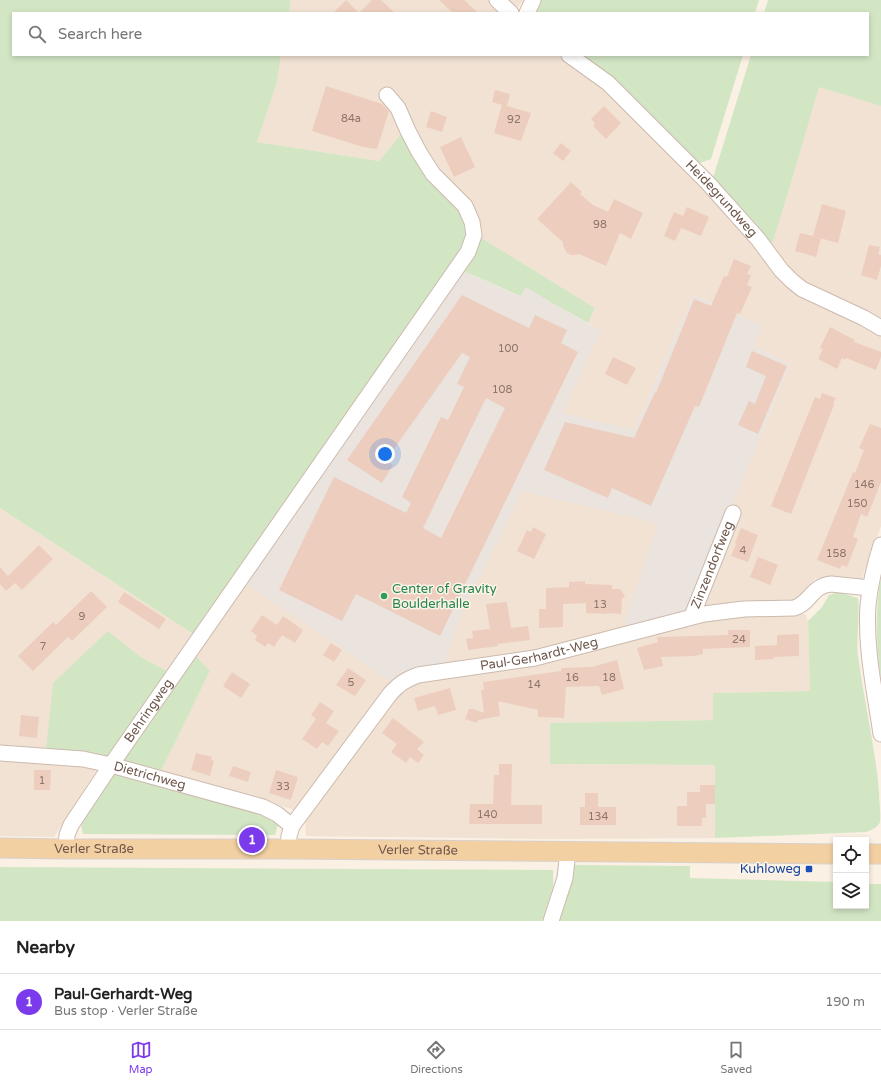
<!DOCTYPE html>
<meta charset="utf-8">
<style>
body{margin:0;font-family:"Varela Round",sans-serif;background:#f6f6f6;color:#222}
.controls{position:absolute;right:12px;bottom:12px;display:grid;overflow:hidden;border-radius:0px;box-shadow:0 2px 6px #0003}
.controls button{width:36px;height:36px;display:grid;place-items:center;padding:0;border:0;border-bottom:1px solid #e0e0e0;background:#fff;color:#222;font:20px sans-serif}
.you{position:absolute;left:385px;top:454px;width:14px;height:14px;margin:-10px;border:3px solid #fff;border-radius:50%;background:#1a73e8;box-shadow:0 0 0 6px #1a73e833}
.badge{display:grid;place-items:center;width:26px;height:26px;border-radius:50%;background:#7c3aed;color:#fff;font-size:13px;font-weight:700}
.pin{position:absolute;translate:-50% -50%;border:2px solid #fff;box-shadow:0 1px 4px #0006}
.list{margin:0;padding:0;list-style:none}
h2{display:flex;justify-content:space-between;align-items:center;height:52px;margin:0;padding:0 16px;font-size:17px}
h2 small{font-size:13px;font-weight:400;color:#767676}
.list li{display:grid;grid-template-columns:26px 1fr auto;gap:12px;align-items:center;box-sizing:border-box;height:56px;padding:0 16px;border-top:1px solid #e0e0e0}
.list b{display:block;font-size:15px;white-space:nowrap}
.list p{margin:0;font-size:13px;white-space:nowrap;color:#767676}
.list em{font-size:13px;font-style:normal;color:#767676}
.icon{flex:none;width:22px;height:22px;fill:none;stroke:currentColor;stroke-width:2;stroke-linecap:round;stroke-linejoin:round}
.map{position:relative;flex:none;width:881px;height:921px;overflow:hidden}
.search{position:absolute;background:#fff;box-shadow:0 2px 6px #0003;left:12px;right:12px;top:12px;height:44px;display:flex;align-items:center;gap:10px;box-sizing:border-box;padding:0 14px;border-radius:0px;color:#767676;font-size:15px}
.sheet{height:108px;background:#fff}
nav{display:flex;justify-content:space-around;align-items:center;box-sizing:border-box;height:56px;border-top:1px solid #e0e0e0;background:#fff;font-size:11px;color:#767676}
nav a{display:grid;justify-items:center;gap:2px}
nav .on{color:#7c3aed}
.map>svg:first-child{display:block}
</style>
<div class="map">
<svg width="881" height="921" viewBox="0 0 881 921">
<rect width="100%" height="100%" fill="#faf0e4"/>
<path fill="#f1e2d3" d="M291,0H523L514,13H289Z
M281,55H558L604,86L694,174L763,254L772,245L794,173L819,86L881,106V526L861,581L836,576L815,579L798,599L793,603L688,612L790,364L752,346L762,326L693,295L634,430L561,413L601,331L588,323L595,308L480,237L402,133L379,161L257,142L277,82Z
M522,491L658,523L623,628L532,653L443,666L461,615Z
M0,508L193,634L167,671L141,657L108,631L99,766L54,837L0,836Z
M247,584L394,684L299,811L160,773L210,671L196,656Z
M746,613L805,614L808,621L810,691L713,693V720L550,723V764L715,765V838L543,839L306,836L305,816L394,697L411,686L442,677L707,617Z"/>
<path fill="#eae3de" d="M464,271L519,296L526,286L550,302L601,331L562,413L634,430L693,295L762,326L753,346L790,364L688,612L623,628L658,523L522,491L461,615L443,666L394,684L247,584L432,319Z"/>
<path fill="#d3e6c4" d="M0,0H291L289,13H13V55H281L277,82L257,142L379,161L402,133L461,209L470,234L464,248L193,634L0,508Z
M538,0H759L755,13H533Z
M768,0H881V106L819,87L794,173L772,245L712,181L751,55H868V13H764Z
M581,55H743L711,159L697,164Z
M480,237L595,308L588,323L550,302L526,287L520,296L464,271Z
M881,577V678C876,646 875,608 881,577Z
M838,592L858,598C860,617 856,637 858,656C864,701 875,746 879,791C879,801 881,813 880,822C878,828 871,830 866,832L715,838V765L550,764V723L713,720V693L810,691L808,621L822,607L829,595Z
M108,631L141,657L167,671L105,760L46,749L53,683Z
M196,656L210,671L160,773L262,812L278,824L275,835L83,834L80,820L114,770Z
M575,865L690,866V878L836,882V906H866V884H881V921H557Z
M0,867L553,870V887L542,921H0Z"/>
<path fill="#edcebe" fill-rule="evenodd" d="M346,0L359,13L372,0H381L395,13H333Z
M439,0H464L478,13H453Z
M326,86L382,104L389,111L377,149L363,147L312,131Z
M495,90L510,94L507,106L531,113L521,141L494,133L502,105L492,102Z
M604,106L621,123L606,139L593,126L595,123L591,119Z
M431,111L447,117L442,132L426,127Z
M461,137L475,167L454,177L440,147Z
M561,143L571,151L563,161L553,153Z
M571,182L582,192L580,194L593,205L608,212L614,199L643,213L631,239L620,233L606,266L579,254L575,255H571L567,253L563,246V242L537,219Z
M822,204L846,211L838,243L816,237L821,238L816,257L795,251L800,233L813,236Z
M687,207L709,217L701,236L681,228L675,241L664,236L674,212L683,216Z
M869,245L880,247L878,254L881,255V266L877,280L861,275Z
M734,259L751,266L747,274L751,275L747,285L752,287L740,314L737,313L699,407L695,406L651,506L612,488L608,498L544,470L565,422L634,438L655,392L656,393L694,299L711,306L724,276L727,277Z
M462,295L529,328L535,315L567,330L561,343L578,352L440,636L356,594L342,621L279,590L334,477L406,513L411,503L402,497L441,417L448,420L464,387L457,384L470,357L462,353L386,460L393,465L382,483L347,460ZM486,398L505,408L441,538L423,528Z
M830,327L855,340L854,342L881,352V357L876,370L846,358L845,360L842,358L837,369L818,359L823,349L820,348Z
M752,351L787,366L758,434L738,425L749,401L755,404L766,376L746,367Z
M613,357L636,368L627,385L605,374Z
M822,393L836,398L833,404L834,405L791,514L771,506L815,397L820,399Z
M870,424L881,428V482L867,517L861,514L853,537L858,539L847,567L842,565L840,569L817,560L853,472L855,473L864,450L859,448Z
M533,527L546,534L534,559L517,551L527,530L531,532Z
M741,528L758,535L748,562L731,556L736,544L735,543Z
M39,545L53,559L22,590L15,583L6,591L0,584V567L8,576Z
M758,557L778,565L770,585L750,577Z
M585,581V584L612,585V589H620L625,596L622,599L621,614L607,613V614L586,613V603L563,604V627L539,628V609H546V588L569,587V582Z
M91,591L107,607L72,641L68,637L33,671L18,656L53,622L56,625Z
M124,592L166,619L159,629L118,602Z
M507,602L511,628L528,626L530,640L497,644L498,646L468,650L466,639L473,638L472,631L490,629L486,604Z
M262,615L277,625L283,616L303,630L295,643L282,635L274,647L268,643L265,647L255,640L257,636L251,631Z
M728,630H750V647L703,649V654L694,656L661,657L663,666L644,670L637,648L658,642L657,637L728,635Z
M799,634V656L774,657V659L755,660V646L777,645V635Z
M331,643L342,650L334,662L323,655Z
M617,660L624,689L602,695L599,686L566,687L564,718L538,717V710L498,701L500,716L478,720L477,723L465,719L469,709H473L484,713L481,690H484L483,682L561,671V668L592,667Z
M348,668L366,680L355,696L336,685Z
M232,672L250,684L241,698L223,686Z
M450,688L456,710L438,715L435,706L418,711L414,698Z
M320,702L334,711L326,723L339,731L328,746L322,742L317,749L302,739L316,719L311,715Z
M21,715L39,717L37,738L19,736Z
M393,718L424,742L417,749L424,755L418,763L410,757L406,763L391,752L397,744L382,733Z
M196,753L212,757L211,760L214,761L210,776L191,770Z
M499,764H512L511,805H542V824H469L470,804H493L494,775H499Z
M233,766L251,772L248,782L229,776Z
M34,770H51L50,790H34Z
M276,770L298,777L291,800L269,793Z
M700,785H715V804H706V818H702V826H677V806H687V792H700Z
M585,793H598V807H616V825H580V807H585Z"/>
<g fill="none" stroke-linecap="round" stroke-linejoin="round">
<g stroke="#ccbaae" stroke-width="17">
<g id="minor">
<path d="M497,0L511,13"/>
<path d="M527,13L533,0"/>
<path id="s1" d="M569,55L608,83L708,183L758,239L781,270L792,281L802,289L864,318L881,328"/>
<path d="M881,545C875,564 870,585 868,605C865,648 875,692 881,734"/>
<path id="s2" d="M692,616L733,513"/>
<path id="s3" d="M0,753L83,759L111,765L263,807L277,814L292,826"/>
<path id="s4" d="M66,849L67,835L71,825L111,765L468,252L474,235L472,222L465,206L433,174L419,152L408,131L398,108L387,95"/>
<path id="s5" d="M288,849L289,836L292,826L390,694C399,684 405,680 418,675L535,658L704,614L744,609L794,608C810,604 811,586 831,584L870,588"/>
<path d="M551,921L565,878L568,851"/>
</g>
</g>
<g stroke="#d7d0cd" stroke-width="21">
<g id="major">
<path id="s6" d="M0,848L66,849H288L836,854"/>
<path d="M866,854H881"/>
</g>
</g>
<use href="#minor" stroke="#fff" stroke-width="15"/>
<use href="#major" stroke="#f3d0a2" stroke-width="19"/>
</g>
<circle fill="#2e9e5b" stroke="#fdf4e9" stroke-width="1.5" cx="384" cy="596" r="4"/>
<rect fill="#1a4fb4" stroke="#fdf4e9" stroke-width="1.5" x="805" y="865" width="8" height="8" rx="2"/>
<g text-anchor="middle" dominant-baseline="central" stroke-width="3" stroke-linejoin="round" paint-order="stroke">
<g font-size="11" fill="#8e7568">
<text x="351" y="118">84a</text>
<text x="514" y="119">92</text>
<text x="600" y="224">98</text>
<text x="508" y="348">100</text>
<text x="502" y="389">108</text>
<text x="864" y="484">146</text>
<text x="857" y="503">150</text>
<text x="743" y="550">4</text>
<text x="836" y="553">158</text>
<text x="600" y="604">13</text>
<text x="82" y="616">9</text>
<text x="739" y="639">24</text>
<text x="43" y="646">7</text>
<text x="572" y="677">16</text>
<text x="609" y="677">18</text>
<text x="351" y="682">5</text>
<text x="534" y="684">14</text>
<text x="42" y="780">1</text>
<text x="283" y="786">33</text>
<text x="487" y="814">140</text>
<text x="598" y="816">134</text>
</g>
<g font-size="13" fill="#6f574c" stroke="#fdf4e9">
<text stroke="none"><textPath href="#s1" startOffset="210">Heidegrundweg</textPath></text>
<text stroke="none"><textPath href="#s2" startOffset="55">Zinzendorfweg</textPath></text>
<text stroke="none"><textPath href="#s5" startOffset="345">Paul-Gerhardt-Weg</textPath></text>
<text stroke="none"><textPath href="#s4" startOffset="163">Behringweg</textPath></text>
<text stroke="none"><textPath href="#s3" startOffset="152">Dietrichweg</textPath></text>
<text stroke="none"><textPath href="#s6" startOffset="94">Verler Straße</textPath></text>
<text stroke="none"><textPath href="#s6" startOffset="418">Verler Straße</textPath></text>
</g>
<g font-size="13" fill="#27864d" stroke="#fdf4e9" text-anchor="start">
<text x="392" y="589">Center of Gravity<tspan x="392" dy="15">Boulderhalle</tspan></text>
</g>
<g font-size="13" fill="#164399" stroke="#fdf4e9" text-anchor="end">
<text x="801" y="869">Kuhloweg</text>
</g>
</g>
</svg>
<div class="controls">
<button><svg class="icon" aria-label="locate" viewBox="0 0 24 24"><circle cx="12" cy="12" r="6"/><path d="M12 2v4M12 18v4M2 12h4M18 12h4"/></svg></button>
<button><svg class="icon" aria-label="layers" viewBox="0 0 24 24"><path d="M12 4l9 5-9 5-9-5zM3 14l9 5 9-5"/></svg></button>
</div>
<div class="you"></div>
<div class="pin badge" style="left:252px;top:840px">1</div>
<div class="search"><svg class="icon" aria-label="search" viewBox="0 0 24 24"><circle cx="10" cy="10" r="6"/><path d="M15 15l6 6"/></svg>Search here</div>
</div>
<section class="sheet">
<h2>Nearby<small></small></h2>
<ul class="list">
<li><span class="badge">1</span><div><b>Paul-Gerhardt-Weg</b><p>Bus stop · Verler Straße</p></div><em>190 m</em></li>
</ul>
</section>
<nav>
<a class="on"><svg class="icon" aria-label="map" viewBox="0 0 24 24"><path d="M3 6l6-2 6 2 6-2v14l-6 2-6-2-6 2zM9 4v14M15 6v14"/></svg>Map</a>
<a><svg class="icon" aria-label="directions" viewBox="0 0 24 24"><path d="M12 3l9 9-9 9-9-9zM9 14v-3h6M13 9l2 2-2 2"/></svg>Directions</a>
<a><svg class="icon" aria-label="saved" viewBox="0 0 24 24"><path d="M7 4h10v16l-5-4-5 4z"/></svg>Saved</a>
</nav>
